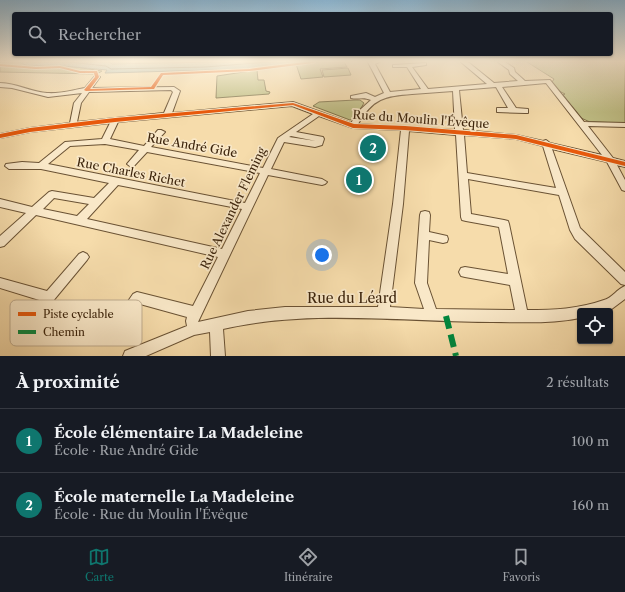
<!DOCTYPE html>
<html lang="fr">
<meta charset="utf-8">
<style>
body{margin:0;font-family:"Libre Caslon Text",serif;background:#242831;color:#f1f3f6}
.controls{position:absolute;right:12px;bottom:12px;display:grid;overflow:hidden;border-radius:4px;box-shadow:0 1px 3px #0004}
.controls button{width:36px;height:36px;display:grid;place-items:center;padding:0;border:0;border-bottom:1px solid #363941;background:#171b24;color:#f1f3f6;font:20px sans-serif}
.you{position:absolute;left:322px;top:255px;width:14px;height:14px;margin:-10px;border:3px solid #fff;border-radius:50%;background:#1a73e8;box-shadow:0 0 0 6px #1a73e833}
.badge{display:grid;place-items:center;width:26px;height:26px;border-radius:50%;background:#0f766e;color:#fff;font-size:13px;font-weight:700}
.pin{position:absolute;translate:-50% -50%;border:2px solid #fff;box-shadow:0 1px 4px #0006}
.list{margin:0;padding:0;list-style:none}
h2{display:flex;justify-content:space-between;align-items:center;height:52px;margin:0;padding:0 16px;font-size:17px}
h2 small{font-size:13px;font-weight:400;color:#9ea1a6}
.list li{display:grid;grid-template-columns:26px 1fr auto;gap:12px;align-items:center;box-sizing:border-box;height:64px;padding:0 16px;border-top:1px solid #363941}
.list b{display:block;font-size:15px;white-space:nowrap}
.list p{margin:0;font-size:13px;white-space:nowrap;color:#9ea1a6}
.list em{font-size:13px;font-style:normal;color:#9ea1a6}
.icon{flex:none;width:22px;height:22px;fill:none;stroke:currentColor;stroke-width:2;stroke-linecap:round;stroke-linejoin:round}
.map{position:relative;flex:none;width:625px;height:356px;overflow:hidden}
.search{position:absolute;background:#171b24;box-shadow:0 1px 3px #0004;left:12px;right:12px;top:12px;height:44px;display:flex;align-items:center;gap:10px;box-sizing:border-box;padding:0 14px;border-radius:4px;color:#9ea1a6;font-size:15px}
.sheet{height:180px;background:#171b24}
nav{display:flex;justify-content:space-around;align-items:center;box-sizing:border-box;height:56px;border-top:1px solid #363941;background:#171b24;font-size:11px;color:#9ea1a6}
nav a{display:grid;justify-items:center;gap:2px}
nav .on{color:#0f766e}
.map>svg:first-child{display:block}
</style>
<div class="map">
<svg width="625" height="356" viewBox="0 0 625 356">
<rect width="100%" height="100%" fill="#f6dcab"/>
<filter id="stains"><feTurbulence type="fractalNoise" baseFrequency=".005" numOctaves="4"/><feColorMatrix values="0 0 0 0 .2 0 0 0 0 .09 0 0 0 0 .02 0 0 0 .5 -.17"/></filter>
<radialGradient id="worn" r=".72"><stop offset=".6" stop-color="#630" stop-opacity="0"/><stop offset="1" stop-color="#630" stop-opacity=".3"/></radialGradient>
<path fill="#c0bf86" stroke="#7e7249" d="M0,62H19L28,66H70L102,71L97,74L0,72Z
M313,62H344L347,67L320,69L323,77L301,79L296,64Z
M527,62H625V123L590,122L581,118L563,95L565,94L559,91L552,82L554,79Z
M348,68L351,75L324,77L322,70Z
M257,70L258,80H264L266,91L270,92L269,94L216,98L217,76Z
M355,100H360L364,103L355,118L350,120L313,106L319,102Z"/>
<path fill="#a1b9b4" stroke="#797d71" d="M19,62H307L246,69L105,73L107,70L52,65L28,66Z"/>
<g fill="none" stroke-linecap="round" stroke-linejoin="round">
<path stroke="#6e6e60" stroke-width="1" d="M70,62L106,66L111,69L205,67L268,62
M109,62L112,64L209,62"/>
<g stroke="#6a5234" stroke-width="2">
<path id="minor" d="M368,62H379L375,64L390,92L421,89L407,67H393V65L426,63V65L412,67L428,89L487,84L461,62H468L494,83L518,81L510,74L509,70L498,62H505L514,68L515,72L525,81L550,80L584,122L625,123V127L588,126L613,158L625,161V167L617,165L625,180V191L622,190L607,162L552,149L580,228L625,272V285L621,284L575,239L570,230L559,195L468,179L471,214L504,220L508,221L509,224L527,310C553,310 579,309 604,300C612,298 617,289 625,286V299L609,311H580V318C551,324 522,322 492,322C404,322 309,309 223,329L225,356H211L210,332L194,335L146,356H123L125,351L187,326L186,321L187,317L140,304L116,343L111,345L106,343L104,338L106,333L133,294L137,292L193,306L218,257L36,215L4,246L0,247V236L26,213L0,207V199L32,207L49,192L52,191L94,198L109,183L41,169H9L5,166L6,164L22,162L39,163L65,142L102,139L110,123L30,132L0,138V134L30,128L70,123L74,103L82,93L48,97L12,88L0,87V83C16,83 31,92 47,93C60,94 73,90 85,88L95,76L97,75L100,77L92,88L174,87L180,91L172,113L293,102L351,123L361,109L371,100C362,96 359,100 351,98V96L366,93L375,97L384,93ZM546,83L602,155L550,143L546,140L543,141L516,135L463,130L459,90L496,87L508,108H497V112L525,113H528V109L516,108L502,87ZM171,90L173,92L164,113L77,122L81,103L89,92ZM453,91L455,130L358,124C373,98 385,96 412,94C426,93 439,92 453,91ZM292,106L313,114L278,138L263,168L151,147L165,132L161,130H158L144,146L110,139L118,122ZM319,116L353,128L401,130L393,204L378,307H285L248,311L198,322L268,175L322,185L325,184L327,182L322,179L271,169L284,142L315,147L322,145L324,139L323,137L296,132ZM409,131L456,135L461,217L462,220L466,221L499,227L508,274L465,267L461,268L459,272L461,276L465,277L510,285L515,310L436,309L427,283L429,240L443,243L447,242L448,239L447,236L429,232L430,215L429,212L425,211L421,212L420,215L415,283L424,309L390,307L403,204ZM464,135L516,139L543,146L556,188L467,173ZM291,136L316,141L289,137ZM105,144L139,150L127,164L131,167L134,166L147,152L260,173L245,203L48,164L70,146ZM118,185L242,209L222,249L87,219ZM54,198L89,204L77,216L43,209Z
M83,252L87,254L89,257L87,260L53,301L49,303L0,288V278L47,291L79,254Z"/>
</g>
<use href="#minor" fill="#f9e8c8" fill-rule="evenodd"/>
<path stroke="#00873e" stroke-width="6" stroke-dasharray="13 6" stroke-linecap="butt" d="M446,316L456,356"/>
<g stroke="#f9e8c8" stroke-width="2">
<path id="cycleway" d="M304,62H315L313,63L249,71L163,75L154,89H152L86,91L84,90L95,77L94,73H80L60,68L36,69L0,66V64L36,67L60,66L80,71H97L99,77L90,89L151,87L161,73H162L249,69Z
M293,103L354,124L405,126L516,135L625,162V166L516,139L405,130L353,128L293,105L115,122L30,132L0,138V134L30,128L115,118Z"/>
</g>
<use href="#cycleway" fill="#e8590c" fill-rule="evenodd"/>
</g>
<linearGradient id="sky" x2="0" y2="1"><stop stop-color="#8bb6d3"/><stop offset="0.55" stop-color="#fbefd9"/><stop offset="1" stop-color="#fbefd9" stop-opacity="0"/></linearGradient>
<rect width="625" height="112" fill="url(#sky)"/>
<g text-anchor="middle" dominant-baseline="central" stroke-width="3.5" stroke-linejoin="round" paint-order="stroke">
<g font-size="12" fill="#3c240c" stroke="#f9e8c8">
<text transform="translate(421 119) rotate(4)">Rue du Moulin l'Évêque</text>
<text transform="translate(192 145) rotate(10)">Rue André Gide</text>
<text transform="translate(131 172) rotate(11)">Rue Charles Richet</text>
<text transform="translate(233 208) rotate(-64)">Rue Alexander Fleming</text>
</g>
<g font-size="14" fill="#3c240c" stroke="#f9e8c8">
<text x="352" y="298">Rue du Léard</text>
</g>
</g>
<rect x="10" y="300" width="132" height="46" rx="6" fill="#f9e8c8" stroke="#c0ad90" stroke-width="1"/>
<rect x="18" y="312" width="18" height="4" fill="#e8590c"/>
<rect x="18" y="330" width="18" height="4" fill="#00873e"/>
<g font-size="11" fill="#3c240c">
<text x="43" y="318">Piste cyclable</text>
<text x="43" y="336">Chemin</text>
</g>
<rect width="100%" height="100%" filter="url(#stains)"/>
<rect width="100%" height="100%" fill="url(#worn)"/>
</svg>
<div class="controls">
<button><svg class="icon" aria-label="locate" viewBox="0 0 24 24"><circle cx="12" cy="12" r="6"/><path d="M12 2v4M12 18v4M2 12h4M18 12h4"/></svg></button>
</div>
<div class="you"></div>
<div class="pin badge" style="left:359px;top:180px">1</div>
<div class="pin badge" style="left:373px;top:148px">2</div>
<div class="search"><svg class="icon" aria-label="search" viewBox="0 0 24 24"><circle cx="10" cy="10" r="6"/><path d="M15 15l6 6"/></svg>Rechercher</div>
</div>
<section class="sheet">
<h2>À proximité<small>2 résultats</small></h2>
<ul class="list">
<li><span class="badge">1</span><div><b>École élémentaire La Madeleine</b><p>École · Rue André Gide</p></div><em>100 m</em></li>
<li><span class="badge">2</span><div><b>École maternelle La Madeleine</b><p>École · Rue du Moulin l'Évêque</p></div><em>160 m</em></li>
</ul>
</section>
<nav>
<a class="on"><svg class="icon" aria-label="map" viewBox="0 0 24 24"><path d="M3 6l6-2 6 2 6-2v14l-6 2-6-2-6 2zM9 4v14M15 6v14"/></svg>Carte</a>
<a><svg class="icon" aria-label="directions" viewBox="0 0 24 24"><path d="M12 3l9 9-9 9-9-9zM9 14v-3h6M13 9l2 2-2 2"/></svg>Itinéraire</a>
<a><svg class="icon" aria-label="saved" viewBox="0 0 24 24"><path d="M7 4h10v16l-5-4-5 4z"/></svg>Favoris</a>
</nav>
